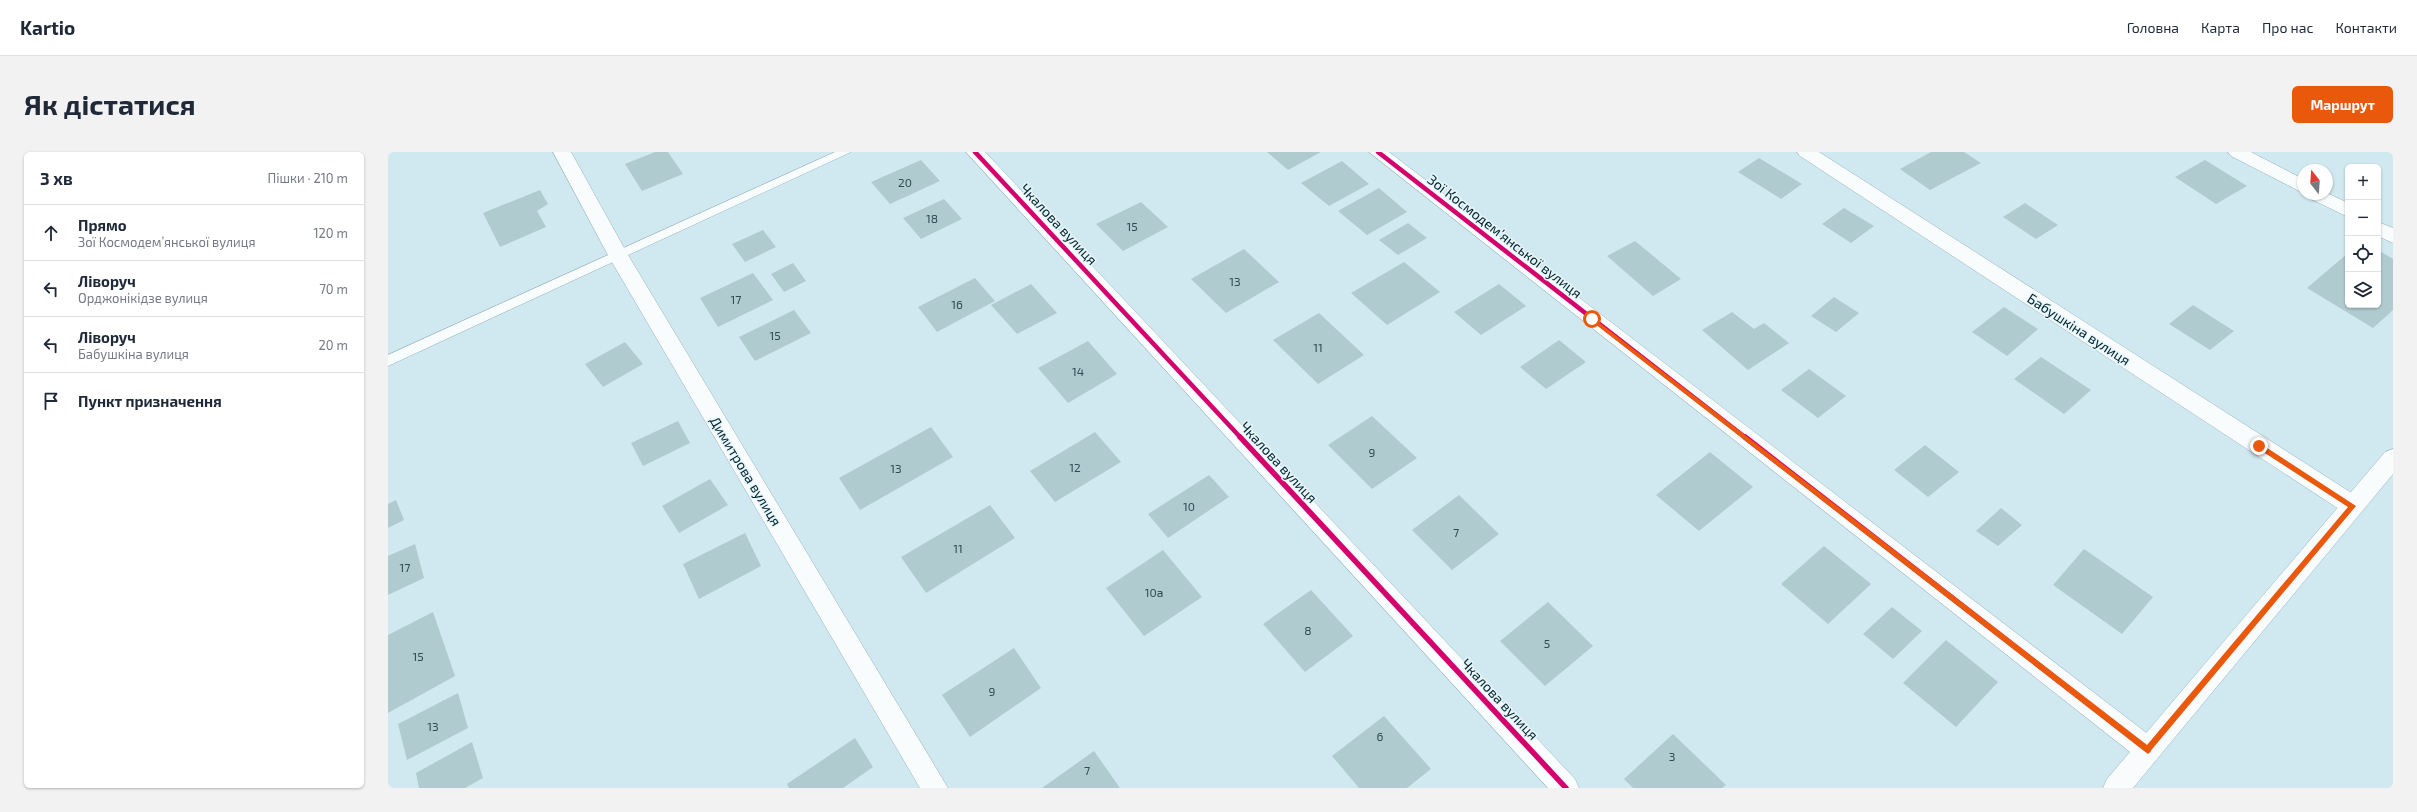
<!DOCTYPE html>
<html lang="uk">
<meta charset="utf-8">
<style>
body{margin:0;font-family:"Exo 2",sans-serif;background:#f2f2f3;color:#1f2937}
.controls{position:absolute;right:12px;top:12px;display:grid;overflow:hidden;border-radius:6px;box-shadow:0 1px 3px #0004}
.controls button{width:36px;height:36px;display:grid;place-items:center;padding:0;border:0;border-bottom:1px solid #e0e1e3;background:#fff;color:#1f2937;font:20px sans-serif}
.compass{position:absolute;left:1909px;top:12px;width:36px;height:36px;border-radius:50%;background:#fff;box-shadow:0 1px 3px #0004;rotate:343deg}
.stop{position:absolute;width:12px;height:12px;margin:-9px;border:3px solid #ea580c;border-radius:50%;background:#fff}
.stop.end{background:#ea580c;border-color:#fff;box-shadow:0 1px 4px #0008}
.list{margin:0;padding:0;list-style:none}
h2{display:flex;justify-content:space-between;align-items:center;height:52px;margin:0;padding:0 16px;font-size:17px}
h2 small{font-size:13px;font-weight:400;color:#747a83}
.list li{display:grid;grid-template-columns:26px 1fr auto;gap:12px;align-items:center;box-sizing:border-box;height:56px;padding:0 16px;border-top:1px solid #e0e1e3}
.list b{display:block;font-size:15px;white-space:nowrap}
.list p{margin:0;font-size:13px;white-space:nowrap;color:#747a83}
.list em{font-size:13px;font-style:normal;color:#747a83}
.icon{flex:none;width:22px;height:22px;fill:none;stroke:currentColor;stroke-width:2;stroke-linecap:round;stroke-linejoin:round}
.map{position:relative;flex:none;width:2005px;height:636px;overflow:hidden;border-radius:6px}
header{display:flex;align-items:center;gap:24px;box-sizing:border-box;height:56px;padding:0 20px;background:#fff;border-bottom:1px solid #e0e1e3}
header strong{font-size:19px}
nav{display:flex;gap:22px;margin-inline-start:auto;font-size:14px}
.intro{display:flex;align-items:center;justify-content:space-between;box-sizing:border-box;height:96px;padding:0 24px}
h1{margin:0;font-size:28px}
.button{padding:10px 18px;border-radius:6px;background:#ea580c;color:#fff;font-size:14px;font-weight:700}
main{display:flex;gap:24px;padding:0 24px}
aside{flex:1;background:#fff;border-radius:6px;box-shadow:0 1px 3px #0004}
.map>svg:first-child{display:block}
</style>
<header>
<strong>Kartio</strong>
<nav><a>Головна</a><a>Карта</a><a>Про нас</a><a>Контакти</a></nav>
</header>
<div class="intro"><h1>Як дістатися</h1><a class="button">Маршрут</a></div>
<main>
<aside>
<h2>3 хв<small>Пішки · 210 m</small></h2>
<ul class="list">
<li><svg class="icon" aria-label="ahead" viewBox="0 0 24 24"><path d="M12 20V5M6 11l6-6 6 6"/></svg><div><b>Прямо</b><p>Зої Космодем’янської вулиця</p></div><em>120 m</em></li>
<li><svg class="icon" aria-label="left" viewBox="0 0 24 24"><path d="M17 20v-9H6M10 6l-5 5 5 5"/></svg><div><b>Ліворуч</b><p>Орджонікідзе вулиця</p></div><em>70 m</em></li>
<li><svg class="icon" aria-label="left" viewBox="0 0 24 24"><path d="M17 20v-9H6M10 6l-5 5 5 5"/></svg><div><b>Ліворуч</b><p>Бабушкіна вулиця</p></div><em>20 m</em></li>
<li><svg class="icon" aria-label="arrive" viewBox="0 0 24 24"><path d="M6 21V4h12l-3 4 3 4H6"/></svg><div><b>Пункт призначення</b></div></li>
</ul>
</aside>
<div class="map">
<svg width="2005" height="636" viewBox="0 0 2005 636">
<rect width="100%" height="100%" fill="#d0e8ef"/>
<path fill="#b0cbcf" d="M267,0H280L295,22L254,39L237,12Z
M879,0H933L900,18Z
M1543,0H1576L1593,11L1542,38L1512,17Z
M1371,6L1414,32L1393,47L1350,20Z
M533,8L552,29L502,52L483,30Z
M1817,8L1859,34L1828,52L1787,25Z
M954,9L981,32L941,54L913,31Z
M991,36L1019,60L979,83L950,59Z
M152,38L160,52L149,59L158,75L112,95L95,61Z
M556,47L574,67L533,87L515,66Z
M753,50L780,75L735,99L708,72Z
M1637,51L1670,73L1648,87L1615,65Z
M1456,56L1486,74L1463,91L1434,72Z
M1020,71L1039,86L1010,103L991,88Z
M375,78L388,95L357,110L344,92Z
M1247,89L1293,127L1265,144L1219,104Z
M856,97L891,130L838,161L803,127Z
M1990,98L2005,107V158L1985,176L1919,136L1960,101V153H1990Z
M1016,110L1052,140L999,173L963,141Z
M405,111L418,129L396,140L383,122Z
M365,121L385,148L330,175L312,146Z
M587,126L607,149L549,180L530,155Z
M643,132L669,161L629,182L603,153Z
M1111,132L1138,154L1093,183L1066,160Z
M1446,145L1471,161L1448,180L1423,164Z
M1805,153L1846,179L1822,198L1781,172Z
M1616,155L1650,177L1619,204L1584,180Z
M406,158L423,181L367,209L351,185Z
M1344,160L1366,177L1376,171L1401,191L1360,218L1314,178Z
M931,161L976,203L930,232L885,188Z
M1171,188L1198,210L1158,237L1132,215Z
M700,189L729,222L680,251L650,216Z
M237,190L255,212L215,235L197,212Z
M1653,205L1703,238L1676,262L1626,227Z
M1421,217L1458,244L1430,266L1393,238Z
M984,264L1029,306L984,337L940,293Z
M290,269L302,291L255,314L243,291Z
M543,275L565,305L472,358L451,326Z
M707,280L733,310L667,350L642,319Z
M1537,293L1571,320L1540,345L1506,318Z
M1322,300L1365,335L1311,379L1268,343Z
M821,323L841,345L780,386L760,362Z
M322,327L340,353L291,381L274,354Z
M1071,343L1111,382L1064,418L1024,378Z
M8,348L16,368L0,376V352Z
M602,353L627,386L538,441L513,405Z
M1613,356L1634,373L1610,394L1588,379Z
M357,381L373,414L311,447L295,412Z
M27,392L36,426L0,443V404Z
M1436,394L1483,432L1440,472L1393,432Z
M1696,397L1765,445L1734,482L1665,433Z
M775,398L814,445L756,484L718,436Z
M923,438L965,484L917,520L875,472Z
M1160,450L1205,494L1157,534L1112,489Z
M1504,455L1534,479L1505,507L1475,482Z
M45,460L67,524L0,561V483Z
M1558,488L1610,530L1568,575L1515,531Z
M626,496L653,536L582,585L554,543Z
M70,541L80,576L19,608L10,572Z
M996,564L1043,617L1019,636H971L944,604Z
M1285,582L1338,633L1334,636H1245L1236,627Z
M467,586L485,615L455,636H401L399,632Z
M84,590L95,626L77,636H31L28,621Z
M706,599L732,636H654Z"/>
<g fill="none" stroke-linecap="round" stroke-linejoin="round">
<g stroke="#98b2b9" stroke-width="1">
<path id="service" d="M447,0H463L0,214V203Z"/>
</g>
<g stroke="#98b2b9" stroke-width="1">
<path id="minor" d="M165,0H183L240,103L560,636H532L221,105Z
M578,0H597L1187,627L1191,636H1160Z
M981,0H1001L1769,589L1773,598L1769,607L1760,610L1751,607Z
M1409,0H1431L1973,347L1976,354L1973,361L1965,363L1957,361L1412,4Z
M1840,0H1863L1915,27V41L1843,4Z
M1939,41L1960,51V65L1921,46L1918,42Z
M1990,70L2005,76V91L1990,84Z"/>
</g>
<g stroke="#98b2b9" stroke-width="1">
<path id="secondary" d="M2005,297V322L1745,636H1715L1719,627L1997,300Z"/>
</g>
<use href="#service" fill="#f8fcfd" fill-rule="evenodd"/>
<use href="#minor" fill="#f8fcfd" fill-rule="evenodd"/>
<use href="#secondary" fill="#f8fcfd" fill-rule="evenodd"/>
<g stroke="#e8f6fb" stroke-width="6">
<path id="cycleway-far1" d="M587,0L853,286
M990,0L1358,286"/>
</g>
<g stroke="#e8f6fb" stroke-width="8">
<path id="cycleway" d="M852,285L1178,636
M1357,285L1760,598"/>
</g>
<use href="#cycleway-far1" stroke="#d6006c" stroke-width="4.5"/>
<use href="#cycleway" stroke="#d6006c" stroke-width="5.5"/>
</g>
<path fill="#ea580c" d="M1204,165L1759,593L1960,355L1869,296V292H1873L1968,354L1760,602L1202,168Z"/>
<g text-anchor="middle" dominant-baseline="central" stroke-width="3" stroke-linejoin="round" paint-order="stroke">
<g font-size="12" fill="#2d4c53">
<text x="517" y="30">20</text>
<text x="544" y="66">18</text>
<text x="744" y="74">15</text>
<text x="847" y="129">13</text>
<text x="348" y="147">17</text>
<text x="569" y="152">16</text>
<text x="387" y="183">15</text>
<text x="930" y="195">11</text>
<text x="690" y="219">14</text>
<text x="984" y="300">9</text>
<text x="687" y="315">12</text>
<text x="508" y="316">13</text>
<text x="801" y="354">10</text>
<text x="1068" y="380">7</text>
<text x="570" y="396">11</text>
<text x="17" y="415">17</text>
<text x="766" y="440">10а</text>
<text x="920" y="478">8</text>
<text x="1159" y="491">5</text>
<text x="30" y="504">15</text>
<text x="604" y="539">9</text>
<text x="45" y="574">13</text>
<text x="992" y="584">6</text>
<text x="1284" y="604">3</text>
<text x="699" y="618">7</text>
</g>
<g font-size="14" fill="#01222a" stroke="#e8f6fb">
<text transform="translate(671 72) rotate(47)">Чкалова вулиця</text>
<text transform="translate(1117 84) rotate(38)">Зої Космодем’янської вулиця</text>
<text transform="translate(1691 177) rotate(33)">Бабушкіна вулиця</text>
<text transform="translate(891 310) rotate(47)">Чкалова вулиця</text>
<text transform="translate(358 319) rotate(59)">Димитрова вулиця</text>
<text transform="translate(1112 547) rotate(47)">Чкалова вулиця</text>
</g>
</g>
</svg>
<div class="controls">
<button>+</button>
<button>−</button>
<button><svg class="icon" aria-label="locate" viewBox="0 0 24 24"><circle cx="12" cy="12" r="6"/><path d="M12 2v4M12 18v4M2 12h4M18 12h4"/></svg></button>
<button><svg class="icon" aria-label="layers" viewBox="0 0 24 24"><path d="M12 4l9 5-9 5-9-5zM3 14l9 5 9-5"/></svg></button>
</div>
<svg class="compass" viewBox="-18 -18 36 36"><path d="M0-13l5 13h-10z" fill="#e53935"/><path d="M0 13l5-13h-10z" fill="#747a83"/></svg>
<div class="stop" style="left:1204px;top:167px"></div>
<div class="stop end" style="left:1871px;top:294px"></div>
</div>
</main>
